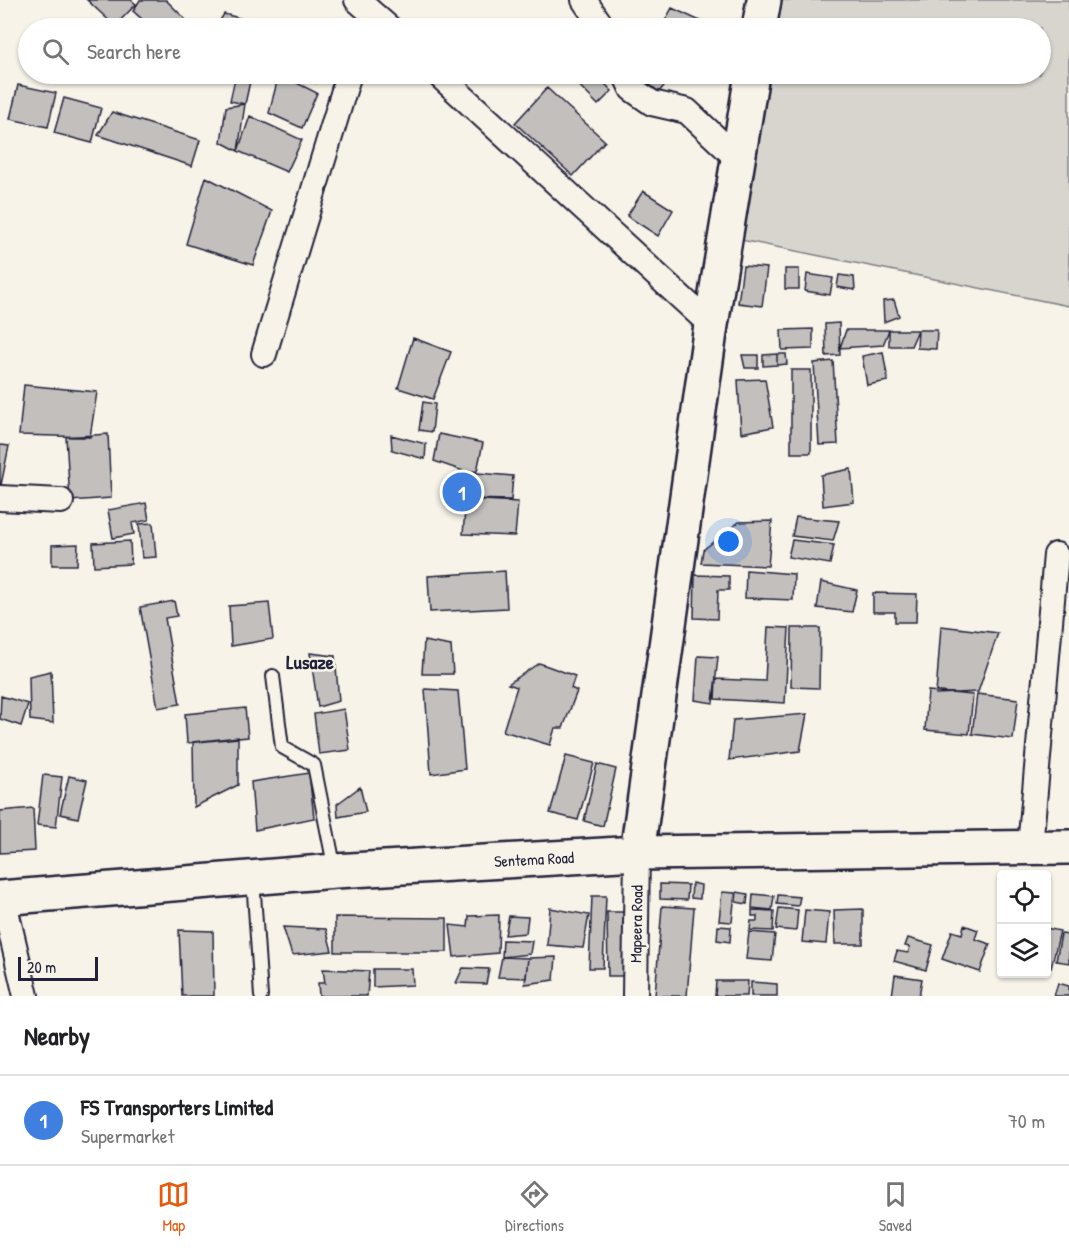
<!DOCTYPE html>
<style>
body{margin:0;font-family:"Patrick Hand",sans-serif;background:#f6f6f6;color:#202124}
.controls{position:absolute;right:18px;bottom:18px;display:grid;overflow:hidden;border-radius:6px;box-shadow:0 2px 4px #0004}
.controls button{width:54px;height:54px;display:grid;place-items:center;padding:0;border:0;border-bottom:2px solid #e0e0e0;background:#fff;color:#202124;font:30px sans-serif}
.scale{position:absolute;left:18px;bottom:15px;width:80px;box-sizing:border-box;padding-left:6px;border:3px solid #22223b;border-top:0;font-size:16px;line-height:21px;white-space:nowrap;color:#22223b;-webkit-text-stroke:4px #f7f3e8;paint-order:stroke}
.you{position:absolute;left:729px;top:542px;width:21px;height:21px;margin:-15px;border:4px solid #fff;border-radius:50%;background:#1a73e8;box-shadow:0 0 0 9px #1a73e833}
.badge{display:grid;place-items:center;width:39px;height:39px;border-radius:50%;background:#ea580c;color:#fff;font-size:20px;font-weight:700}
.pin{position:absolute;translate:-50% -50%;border:3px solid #fff;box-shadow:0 2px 6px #0006}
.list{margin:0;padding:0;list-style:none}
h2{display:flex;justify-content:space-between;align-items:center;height:78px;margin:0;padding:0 24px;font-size:26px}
h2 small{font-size:20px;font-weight:400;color:#757577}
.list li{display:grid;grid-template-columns:39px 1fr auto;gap:18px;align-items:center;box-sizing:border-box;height:90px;padding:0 24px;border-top:2px solid #e0e0e0}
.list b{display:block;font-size:22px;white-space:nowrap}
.list p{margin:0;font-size:20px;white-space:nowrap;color:#757577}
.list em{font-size:20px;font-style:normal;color:#757577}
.icon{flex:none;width:33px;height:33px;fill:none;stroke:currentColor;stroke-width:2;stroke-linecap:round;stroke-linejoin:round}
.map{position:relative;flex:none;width:1069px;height:996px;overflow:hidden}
.search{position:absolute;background:#fff;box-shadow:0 2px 4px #0004;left:18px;right:18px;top:18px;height:66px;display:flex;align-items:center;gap:15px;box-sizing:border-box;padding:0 21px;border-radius:33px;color:#757577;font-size:22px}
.sheet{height:168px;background:#fff}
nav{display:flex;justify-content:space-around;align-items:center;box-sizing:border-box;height:84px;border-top:2px solid #e0e0e0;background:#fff;font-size:16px;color:#757577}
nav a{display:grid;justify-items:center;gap:3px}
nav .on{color:#ea580c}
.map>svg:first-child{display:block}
</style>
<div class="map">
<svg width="1069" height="996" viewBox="0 0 1069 996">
<rect width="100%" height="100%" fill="#f7f3e8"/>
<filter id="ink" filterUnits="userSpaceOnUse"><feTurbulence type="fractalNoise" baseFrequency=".0167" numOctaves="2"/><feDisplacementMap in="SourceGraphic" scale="12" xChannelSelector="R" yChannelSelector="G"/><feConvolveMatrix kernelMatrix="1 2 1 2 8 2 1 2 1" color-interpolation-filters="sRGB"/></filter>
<g filter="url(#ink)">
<path fill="#d8d5cf" stroke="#7d7c85" stroke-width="1.5" d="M781,0H1069V306L741,240L769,74H1040V28H776Z"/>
<path fill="#c2bfbd" stroke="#22223b" stroke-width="1.5" d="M87,0H131L136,4L115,26Z
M140,0H166L185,19L177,28H152L133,11Z
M672,8L711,26L710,28H661Z
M224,14L258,23L254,28H215Z
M236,74L251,77L245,104L230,101Z
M279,74L317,93L302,128L269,113Z
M294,74H320L316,83Z
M571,74H595L612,91L598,105L569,75Z
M636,74H661L669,80L659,92Z
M18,85L56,93L48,127L10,119Z
M547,88L605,141L573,176L515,123Z
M64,98L101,108L92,143L54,133Z
M245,104L238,151L221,142L226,107Z
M112,112L200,140L192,166L98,135Z
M250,116L302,140L287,172L238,151Z
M206,177L272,211L253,265L186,244Z
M643,191L673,210L658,236L627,216Z
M743,266L767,268L762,306L738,303Z
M785,269H799V289H785Z
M807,274L833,278L830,295L805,291Z
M839,275L854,277L855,290L837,287Z
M894,300L899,316L884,322L883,301Z
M839,323L840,355L826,356L825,324Z
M813,329V349L782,350L781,330Z
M846,330H889L883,345L840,348Z
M889,330H918L911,346H889Z
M918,330H937L936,349L917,348Z
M413,338L451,352L433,399L398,388Z
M883,352L888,381L867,385L862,356Z
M777,354H786L787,364L777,365Z
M777,354V365L763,366V355Z
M742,355H758V368H745Z
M833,361L838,444L819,445L814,363Z
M791,370H811V453H791Z
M765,379L773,427L741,433L738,380Z
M24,385L97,392L90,437L19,435Z
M423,402L435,404L432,432L419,430Z
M108,434L111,498L70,501L66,437Z
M439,434L483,443L477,471L466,472L434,461Z
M391,435L426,444L425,459L392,450Z
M0,445L9,446L1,485H0Z
M851,469L854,502L823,506L821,475Z
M466,472L513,476L511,500L466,499Z
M466,499L518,502L515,536L463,534Z
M146,503L149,520L132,523L134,534L113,538L108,510Z
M796,517L839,521L833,541L792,536Z
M772,521L768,566L701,563L703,550L739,522Z
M153,523L156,557L142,558L139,524Z
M792,540L834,545L830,564L788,557Z
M130,541L131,564L94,566L93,543Z
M78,544L77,565H52V545Z
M746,570L794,574L793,600L745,598Z
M505,571L507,608L430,612L428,576Z
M695,575L729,576V590H718L717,619L694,618Z
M821,582L857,590L852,612L817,608Z
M873,593L917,594L916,622H895V612H873Z
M174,601L177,616L165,618L180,704L158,708L140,607Z
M269,603L273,639L231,646L229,606Z
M941,626L998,633L978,692L936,694Z
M768,627L789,628L785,703L715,699L716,679L765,681Z
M792,628H820L819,688L791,687Z
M424,641L451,646L453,674H422Z
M310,653L335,656L339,701L318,707Z
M698,656L718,657L713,703L695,700Z
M539,663L575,676L571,688L577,691L563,728H555L550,745L503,731L517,687L508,684Z
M51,671L53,723L30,720L29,676Z
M425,689L458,691L465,769L431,774Z
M928,691L973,695L969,734L925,730Z
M977,694L1018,699L1013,739L972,734Z
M1,696L28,704L21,726L0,719Z
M245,708L248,737L187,743L185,714Z
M344,709L350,750L319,754L314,714Z
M807,714L800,751L729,760L733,720Z
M238,737V785L194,807L193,742Z
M566,756L594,763L578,820L550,813Z
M597,764L616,769L603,826L584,821Z
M309,773L314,818L255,830L251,782Z
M43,775L62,777L56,827L37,825Z
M69,776L87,780L78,818L60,814Z
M360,787L366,812L338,817L337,804Z
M33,808L35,851L0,853V811Z
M692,883L701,885L700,899L691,898Z
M660,884L688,885L687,900L660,899Z
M722,892L735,893L732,922L719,921Z
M737,892L748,894L747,904L736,902Z
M753,894L774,896L772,910L752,908Z
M778,895L800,897L798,906L777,904Z
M592,896H606L603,968H589Z
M662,906L694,908L687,996H655Z
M550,908L589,915L583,948L547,945Z
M779,908L798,910L796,931L776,929Z
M863,909V944H835L834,910Z
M752,910L774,911L773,931L750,930L751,921H757V916H752Z
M805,910L829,912L826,944L802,942Z
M607,912H629L630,976H608Z
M499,915L498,953L454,957L450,925L468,927L469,916Z
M509,916L528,917L526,933L505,935Z
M335,917L447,918V952H335Z
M964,925L978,930L975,939L990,944L980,972L942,959L952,931L962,934Z
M718,926L731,927L730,942L717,940Z
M283,927L326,929L332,951L292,955Z
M1046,928L1060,931L1051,968L1046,967Z
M179,930L213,931L214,996H182Z
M749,932L775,934L772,961L746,959Z
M1061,934L1069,935V963L1056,961Z
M908,938L933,945L926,970L894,961L897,951L908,953L910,947L905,946Z
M503,940L532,941L530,954L502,957Z
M502,957L528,958L526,978L498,977Z
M556,957L554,980L525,984L528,958Z
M463,968L489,969L486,984L456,983Z
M323,969L369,971L367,996H319L318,983H325Z
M373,969H412L413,985L373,987Z
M895,975L922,979L919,996H892Z
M716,981H748L747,996H715Z
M751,982L777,984V996H751Z
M1058,983L1069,986V996H1054Z"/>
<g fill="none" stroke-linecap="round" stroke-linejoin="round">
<g stroke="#22223b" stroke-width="16">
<path id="lane" d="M273,676L282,747L314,765L335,870
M253,879L261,996"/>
</g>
<g stroke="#22223b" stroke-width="28">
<path id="street" d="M357,0L389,28
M584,0L603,28
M438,74L711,325
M625,74L632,89L652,103L687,111L738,159
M264,354L349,74
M0,498L61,501
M1030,847L1056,555
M3,898L26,996
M635,996L637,853"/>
</g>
<g stroke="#22223b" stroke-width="38">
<path id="secondary" d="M759,28L764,0
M637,853L711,325L752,74
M0,898L335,871L637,853L1069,847"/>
</g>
<use href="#lane" stroke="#f7f3e8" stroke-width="12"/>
<use href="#street" stroke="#f7f3e8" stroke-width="24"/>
<use href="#secondary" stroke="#f7f3e8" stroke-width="33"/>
</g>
</g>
<g text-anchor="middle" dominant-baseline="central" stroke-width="5" stroke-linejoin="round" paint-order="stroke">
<g font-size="16" fill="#22223b" stroke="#f7f3e8">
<text transform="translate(534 859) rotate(-3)">Sentema Road</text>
<text transform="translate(636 924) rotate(-89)">Mapeera Road</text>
</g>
<g font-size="20" font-weight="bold" fill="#22223b" stroke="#f7f3e8">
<text x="310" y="661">Lusaze</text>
</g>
</g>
</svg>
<div class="controls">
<button><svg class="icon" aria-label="locate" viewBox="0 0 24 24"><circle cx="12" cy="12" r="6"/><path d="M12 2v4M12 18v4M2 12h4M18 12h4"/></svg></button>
<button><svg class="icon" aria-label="layers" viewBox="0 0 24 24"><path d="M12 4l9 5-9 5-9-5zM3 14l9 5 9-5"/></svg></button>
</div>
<div class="scale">20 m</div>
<div class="you"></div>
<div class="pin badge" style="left:462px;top:492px;background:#3f7fe0">1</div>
<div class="search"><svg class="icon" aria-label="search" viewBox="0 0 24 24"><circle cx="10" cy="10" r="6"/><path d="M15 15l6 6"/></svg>Search here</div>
</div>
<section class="sheet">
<h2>Nearby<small></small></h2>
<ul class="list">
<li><span class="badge" style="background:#3f7fe0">1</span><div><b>FS Transporters Limited</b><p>Supermarket</p></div><em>70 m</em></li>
</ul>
</section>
<nav>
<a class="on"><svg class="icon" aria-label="map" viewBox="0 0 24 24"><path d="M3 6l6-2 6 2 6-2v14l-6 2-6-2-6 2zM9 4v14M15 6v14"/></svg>Map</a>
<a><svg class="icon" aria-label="directions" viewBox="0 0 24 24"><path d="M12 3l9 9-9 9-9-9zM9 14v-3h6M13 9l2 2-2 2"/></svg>Directions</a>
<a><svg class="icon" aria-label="saved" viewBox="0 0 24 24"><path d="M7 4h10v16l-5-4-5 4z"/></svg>Saved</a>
</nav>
